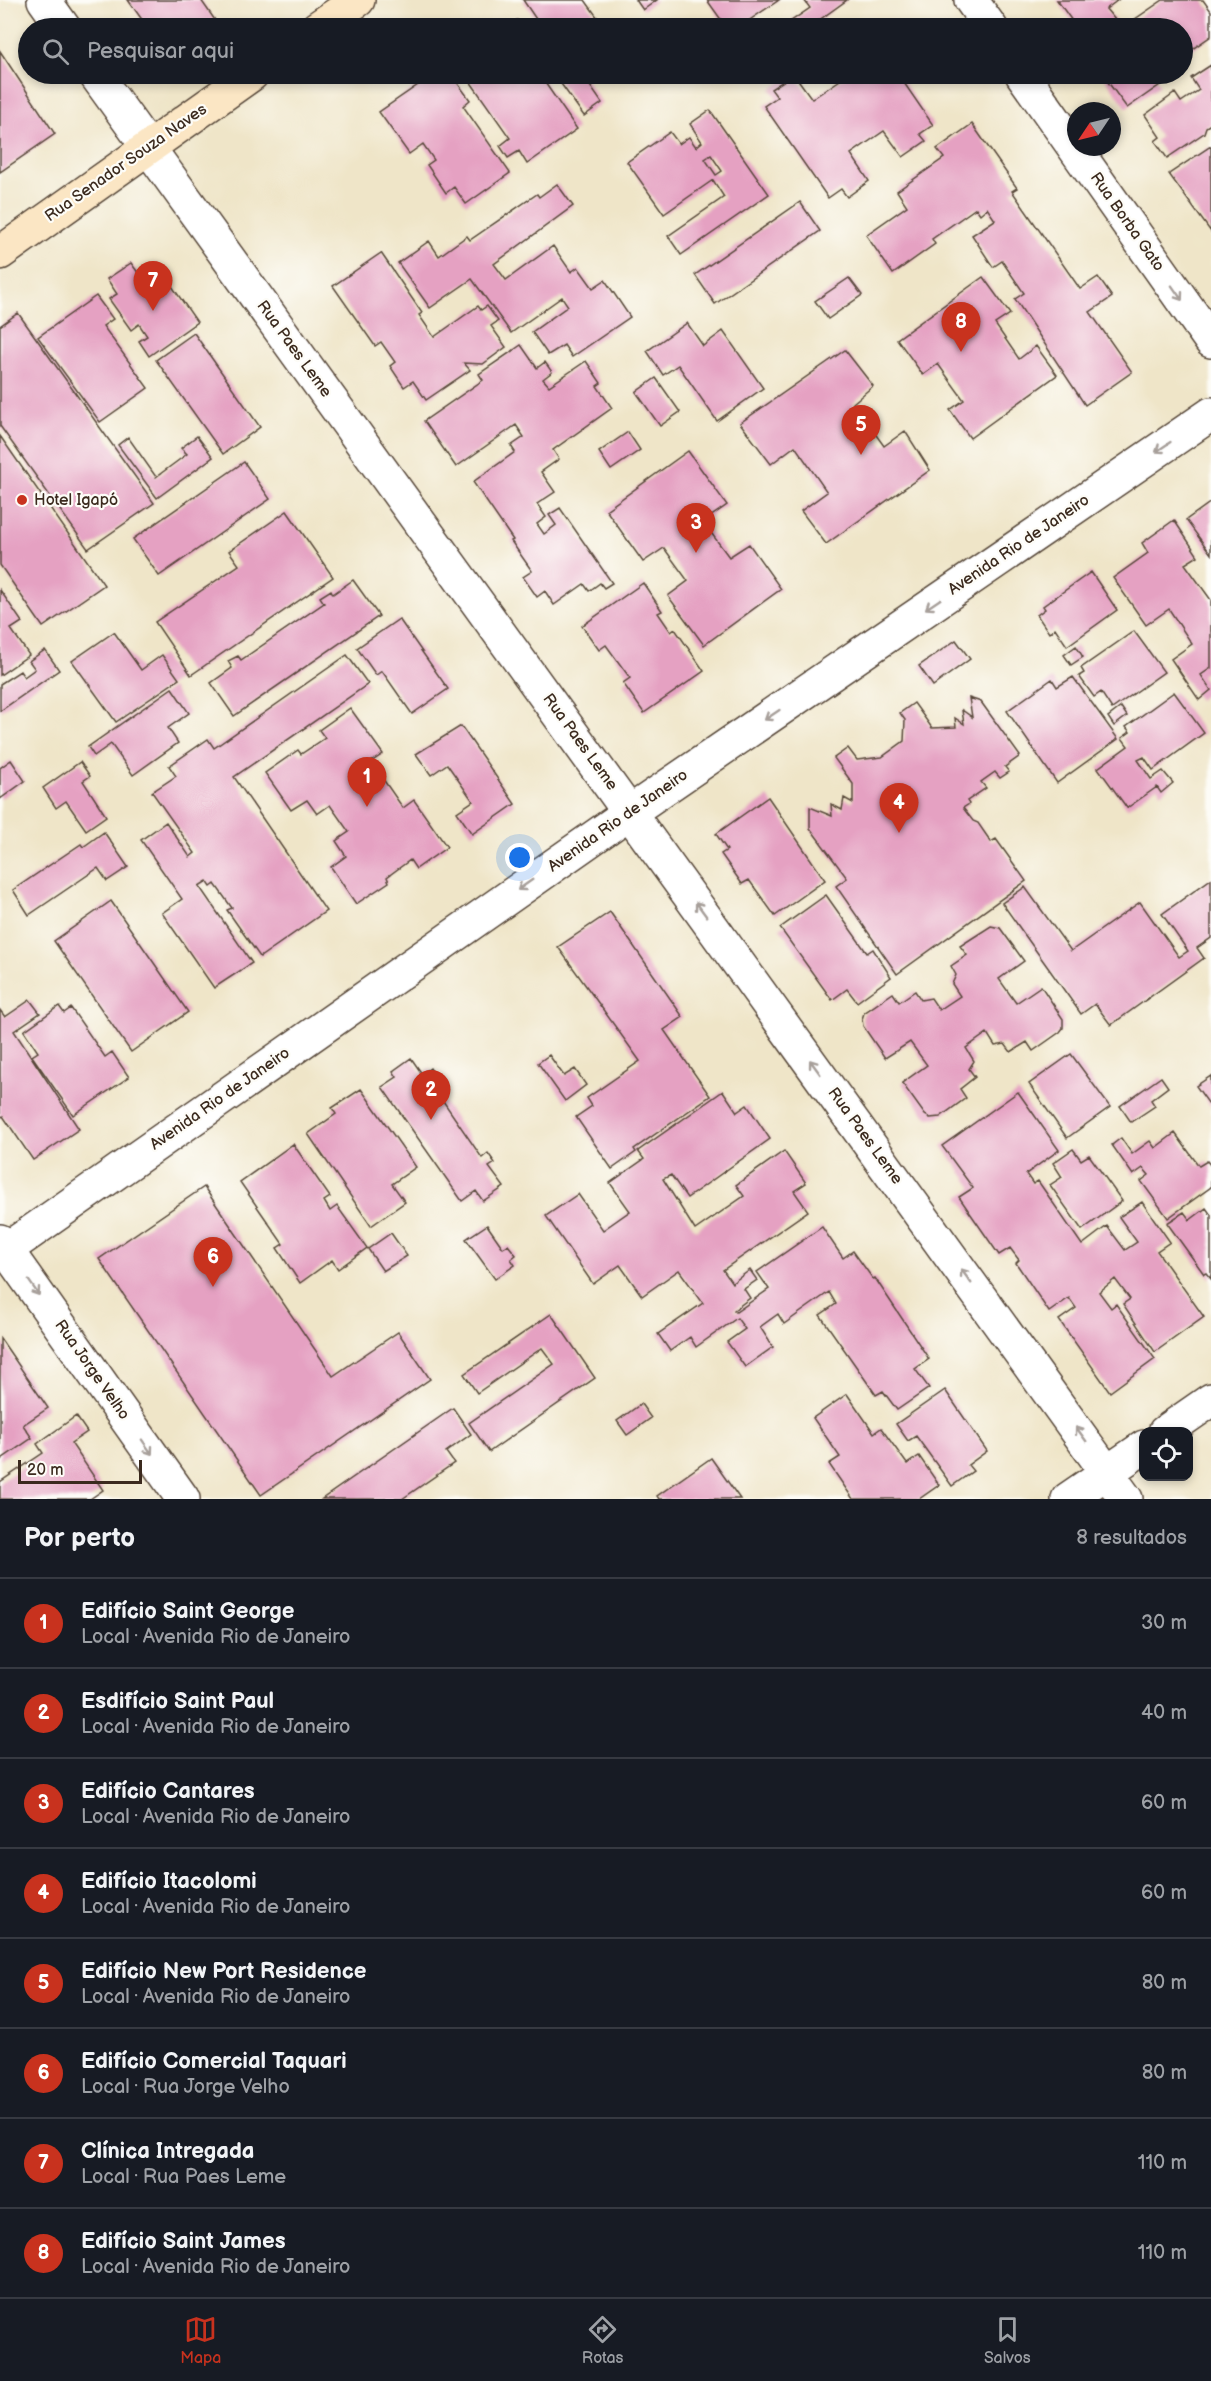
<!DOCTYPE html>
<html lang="pt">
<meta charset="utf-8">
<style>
body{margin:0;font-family:"Balsamiq Sans",sans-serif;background:#242831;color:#f1f3f6}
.controls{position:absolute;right:18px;bottom:18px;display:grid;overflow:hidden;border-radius:12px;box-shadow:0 3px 9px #0003}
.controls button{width:54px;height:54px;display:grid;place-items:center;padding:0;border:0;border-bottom:2px solid #363941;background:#171b24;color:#f1f3f6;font:30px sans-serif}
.compass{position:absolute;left:1067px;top:102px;width:54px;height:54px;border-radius:50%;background:#171b24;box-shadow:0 3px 9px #0003;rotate:235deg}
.scale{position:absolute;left:18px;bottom:15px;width:124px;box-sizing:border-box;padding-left:6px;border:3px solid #3b2a1e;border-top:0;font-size:16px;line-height:21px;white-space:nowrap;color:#3b2a1e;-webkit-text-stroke:4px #fdfcf7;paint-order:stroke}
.you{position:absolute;left:520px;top:858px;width:21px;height:21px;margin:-15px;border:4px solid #fff;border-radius:50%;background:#1a73e8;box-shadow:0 0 0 9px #1a73e833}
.badge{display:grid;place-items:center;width:39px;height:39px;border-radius:50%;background:#c8321e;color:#fff;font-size:20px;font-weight:700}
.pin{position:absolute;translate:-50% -50px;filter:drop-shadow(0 2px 3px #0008)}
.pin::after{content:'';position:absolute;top:32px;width:21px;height:18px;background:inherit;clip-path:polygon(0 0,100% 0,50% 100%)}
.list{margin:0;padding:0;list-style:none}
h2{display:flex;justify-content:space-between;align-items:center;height:78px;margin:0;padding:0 24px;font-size:26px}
h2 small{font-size:20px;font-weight:400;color:#9ea1a6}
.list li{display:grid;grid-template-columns:39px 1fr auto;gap:18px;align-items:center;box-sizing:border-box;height:90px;padding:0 24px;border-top:2px solid #363941}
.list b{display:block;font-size:22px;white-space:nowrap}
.list p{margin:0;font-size:20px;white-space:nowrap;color:#9ea1a6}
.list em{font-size:20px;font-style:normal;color:#9ea1a6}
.icon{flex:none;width:33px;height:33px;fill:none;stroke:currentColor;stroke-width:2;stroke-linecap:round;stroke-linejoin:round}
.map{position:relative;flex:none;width:1211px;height:1499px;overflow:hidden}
.search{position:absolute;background:#171b24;box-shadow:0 3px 9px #0003;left:18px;right:18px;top:18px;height:66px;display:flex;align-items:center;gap:15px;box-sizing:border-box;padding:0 21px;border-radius:33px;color:#9ea1a6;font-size:22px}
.sheet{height:798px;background:#171b24}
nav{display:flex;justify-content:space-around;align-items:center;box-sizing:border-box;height:84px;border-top:2px solid #363941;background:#171b24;font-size:16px;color:#9ea1a6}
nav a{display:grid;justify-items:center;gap:3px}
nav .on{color:#c8321e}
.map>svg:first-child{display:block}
</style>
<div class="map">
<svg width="1211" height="1499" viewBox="0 0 1211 1499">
<rect width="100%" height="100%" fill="#fdfcf7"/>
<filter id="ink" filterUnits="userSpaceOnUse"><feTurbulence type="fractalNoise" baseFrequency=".0167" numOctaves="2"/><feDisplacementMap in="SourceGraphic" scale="12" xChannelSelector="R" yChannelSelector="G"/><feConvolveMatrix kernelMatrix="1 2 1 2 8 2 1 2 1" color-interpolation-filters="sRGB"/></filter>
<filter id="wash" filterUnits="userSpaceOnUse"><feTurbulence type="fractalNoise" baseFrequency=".008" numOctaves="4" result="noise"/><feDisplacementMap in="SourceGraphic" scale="24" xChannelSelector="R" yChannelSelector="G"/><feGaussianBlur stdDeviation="1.35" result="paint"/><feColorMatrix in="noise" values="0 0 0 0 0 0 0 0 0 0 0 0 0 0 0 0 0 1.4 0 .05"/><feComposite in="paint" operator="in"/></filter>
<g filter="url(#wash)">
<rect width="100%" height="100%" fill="#efe5c8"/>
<g id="blocks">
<path fill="#e5a1c2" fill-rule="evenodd" d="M128,0H201L217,23L209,28H148Z
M523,0H585L605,28H542Z
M636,0H657L643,10Z
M707,0H779L738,28H727Z
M804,0H847L818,21L823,28H781L810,8Z
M1057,0H1118L1106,9L1122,28H1077Z
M1163,0H1203L1211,11V36L1182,56V28H1122Z
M517,20L522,28H505Z
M0,51L55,134L0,172Z
M1211,65V124L1206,127L1204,133L1167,158L1155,141L1160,137L1145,115L1175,93L1181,102L1199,90L1191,78Z
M434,74H451L470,100L463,106L510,173L466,204L454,187L446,193L427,165L434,160L423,144L409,154L379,112Z
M465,74H539L577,129L527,164L519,151L508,158L500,146L510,138Z
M554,74H582L602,103L584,116Z
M794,74L812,99L846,76L844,74H898L933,125L920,134L926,141L903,157L884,131L851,154L869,181L847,197L841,189L828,198L764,106L777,97L771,89Z
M1102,74H1157L1154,76L1160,85L1127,108Z
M710,110L769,194L681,255L668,236L724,197L713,180L664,214L627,162L670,132L679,144L689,137L696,147L702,142L690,124ZM711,155L722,171L716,175L705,159Z
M972,124L1017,188L1012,191L1080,289L1098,277L1112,297L1090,312L1132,372L1085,405L1015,299L1024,293L1002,261L993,267L972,235L995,220L987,208L980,214L976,208L932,239L935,244L893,274L866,235L907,206L897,191L944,158L937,149Z
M1211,146V232L1169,174Z
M557,184L573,206L494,264L506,280L553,246L571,272L578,267L593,288L605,280L630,317L572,357L564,345L548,355L532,332L568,306L562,297L511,333L472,279L430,308L398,263L429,241L439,256L467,236L470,240L537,194L539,197Z
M800,202L820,231L715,304L695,275Z
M381,253L422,313L419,315L434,337L478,306L481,310L487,306L498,321L491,326L506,347L483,364L464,363L470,370L426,400L413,381L404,387L390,366L395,362L381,342L375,346L333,286Z
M131,263L139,274L156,263L197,322L149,356L139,341L147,336L139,324L131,330L109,299L117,294L107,279Z
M983,277L1010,314L995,324L1019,359L1036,346L1057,375L970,438L950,410L964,400L938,364L923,375L897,339Z
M849,278L862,295L828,319L815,301Z
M96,296L113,319L103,326L148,388L100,422L38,337Z
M18,313L154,503L88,549L0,426V326Z
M687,323L703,346L723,331L763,388L717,421L678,365L663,375L647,351Z
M194,333L260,427L223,454L156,360Z
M521,345L537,368L545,362L552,372L543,379L549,386L586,361L601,383L597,386L612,408L553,450L559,459L541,472L555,492L537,504L546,517L537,524L544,534L556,525L549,515L560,508L612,583L604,588L600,583L589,591L584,584L554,605L545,591L537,597L523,577L532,571L511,541L513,540L473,482L515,452L511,446L524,437L516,425L456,467L424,421L483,380L479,374Z
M845,350L873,386L853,403L884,446L905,431L930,470L826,544L801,511L827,492L795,446L771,464L740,423Z
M656,378L680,412L660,426L636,392Z
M628,432L640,450L611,470L599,452Z
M0,436L104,585L43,627L0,565Z
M197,436L213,457L157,498L118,445L128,437L156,477L187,454L181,448Z
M688,451L727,505L703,522L729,557L749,544L781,589L704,645L668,596L688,581L664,548L643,562L606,510Z
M244,462L270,499L159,576L133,539Z
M1211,502V554L1186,520Z
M287,511L333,577L191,675L155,622L239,565L229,551Z
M1174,520L1198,556L1185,564L1211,600V668L1201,675L1211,690L1199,700L1171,659L1192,644L1169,609L1146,625L1113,578L1148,553L1142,543Z
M1091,572L1117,610L1067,646L1055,628L1049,633L1037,615L1045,609L1043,606Z
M353,580L379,616L234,716L211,683L232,668L228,661L238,656L241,660L324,603L320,597L331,590L333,594Z
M643,583L662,611L658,613L671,632L675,629L704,671L644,713L623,683L630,678L606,645L599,650L582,626Z
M0,590L22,622L11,629L29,655L0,675Z
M399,619L448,689L412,714L382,671L376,675L357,648Z
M1134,631L1164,672L1112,709L1101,692L1094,697L1079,676L1084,673L1081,668Z
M114,632L141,670L162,655L179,679L116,722L72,661Z
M956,640L970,659L933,686L919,666Z
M1076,646L1083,657L1071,665L1064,655Z
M45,650L59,670L0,711V684L20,671L24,677L35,669L29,661Z
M347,655L368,684L234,777L326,911L260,957L227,910L232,908L215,884L211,887L207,881L199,886L252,963L214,988L162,913L182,899L141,840L166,822L190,857L195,853L152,792L176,776L169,766L208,739L214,748Z
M1073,677L1118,739L1057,783L1007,711L1052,679L1057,687Z
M172,688L189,713L168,728L178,743L133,775L111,744L94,756L88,747Z
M1174,692L1204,733L1153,770L1144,757L1138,760L1151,779L1163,771L1173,783L1161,793L1157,787L1127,808L1098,768L1128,746L1122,738L1130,732L1126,727Z
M969,698L981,702L1020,756L1005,767L1009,772L1000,778L995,772L981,782L986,788L967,801L969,804L963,808L973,821L978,823L991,842L996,839L1026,881L897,974L836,886L847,878L810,828V807L832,816L831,804L842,810L844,798L853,803V784L834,758L848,748L857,760L882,757L904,741L905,720L900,713L914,703L932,728L956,727L955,718L964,724L962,710L972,717Z
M1121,707L1127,716L1114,726L1108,717Z
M350,708L383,754L371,762L403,808L414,800L447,847L416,869L410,860L387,877L389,882L356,904L331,867L346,856L336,841L349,832L330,805L317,814L307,800L291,810L265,773L298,750L301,754L325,738L319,730Z
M461,726L515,804L472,834L457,812L473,801L447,764L431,775L416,754Z
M11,760L25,781L0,799V768Z
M80,762L90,776L83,781L106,816L86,830L66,801L56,808L43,788Z
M768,797L825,880L775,916L749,880L742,884L721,854L727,850L716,834Z
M104,832L128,867L107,881L98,868L29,915L13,890L81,844L83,847Z
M1211,879V938L1197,948L1204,958L1111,1025L1095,1004L1081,1014L1002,903L1025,887L1071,951L1140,902L1179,957L1188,951L1162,914Z
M826,895L867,953L873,949L891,977L857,1002L847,989L832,1000L780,928Z
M111,901L188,1012L131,1052L54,941Z
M610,912L683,1017L664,1030L710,1096L634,1149L636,1152L612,1169L576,1117L592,1106L587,1098L640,1061L558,947Z
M991,926L1000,928L1024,961L999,979L1016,1003L1041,986L1063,1019V1028L1060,1032L1033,1051L1027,1042L1011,1052L1005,1044L995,1046L987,1033L966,1048L974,1061L969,1069L975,1077L960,1089L966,1098L940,1117L930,1118L925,1115L902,1083L927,1065L910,1042L885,1058L863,1026L862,1019L864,1013L893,993L899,1002L915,991L921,1000L931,998L939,1010L960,996L952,984L956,975L951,966L967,955L960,946Z
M30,1000L40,1013L14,1031L79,1129L33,1160L3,1116L0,1118V1010L5,1017Z
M59,1006L64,1013L71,1008L105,1057L112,1052L129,1077L73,1115L32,1056L38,1052L24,1031Z
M1071,1054L1110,1107L1067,1138L1029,1084Z
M549,1055L564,1076L575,1069L586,1085L565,1101L538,1063Z
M411,1058L422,1074L430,1068L436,1077L430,1082L482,1158L488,1153L495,1163L489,1167L504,1187L483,1201L476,1191L462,1201L382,1087L397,1077L393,1071Z
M1211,1076V1107L1196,1086Z
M1161,1077L1168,1087L1151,1100L1155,1106L1131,1122L1120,1106Z
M361,1089L416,1167L392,1184L405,1202L371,1226L308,1134L336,1114L332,1108Z
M723,1091L737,1112L747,1105L770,1139L687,1198L671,1175L663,1179L695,1230L744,1196L736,1185L784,1151L806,1183L794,1191L808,1211L723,1270L732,1283L750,1270L757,1280L744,1289L750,1298L734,1310L736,1312L769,1289L757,1272L822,1227L843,1258L853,1251L873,1279L875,1278L929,1359L915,1369L929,1388L897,1410L883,1391L876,1395L820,1315L836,1304L829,1292L784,1324L778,1314L760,1327L773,1347L745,1367L727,1342L745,1329L737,1318L696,1347L690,1337L670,1351L658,1334L703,1303L679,1270L642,1296L620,1265L593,1284L546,1216L578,1194L603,1230L630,1211L610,1183L644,1159L638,1151Z
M1018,1092L1059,1150L1026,1174L1033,1184L1038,1181L1082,1245L1107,1226L1125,1250L1137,1242L1119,1217L1142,1202L1170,1242L1157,1251L1204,1317L1155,1352L1123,1304L1130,1299L1115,1279L1109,1284L1099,1292L1111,1308L1116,1304L1155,1359L1110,1392L1059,1320L1076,1308L1069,1298L1049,1312L1016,1263L1019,1260L1010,1248L999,1255L959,1197L973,1188L942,1146Z
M1175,1133L1199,1166L1207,1161L1211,1166V1187L1168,1218L1141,1181L1149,1175L1143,1168L1133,1175L1112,1145L1121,1138L1132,1154L1150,1141L1155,1148Z
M293,1144L330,1197L324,1201L330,1211L337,1206L367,1248L338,1269L332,1260L300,1283L277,1248L283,1244L240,1182Z
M1073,1149L1081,1160L1089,1155L1122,1201L1082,1230L1050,1185L1062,1177L1053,1163Z
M204,1187L333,1376L398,1332L430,1379L261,1495L99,1259Z
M1206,1208L1211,1215V1279L1206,1273L1204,1274L1167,1223L1184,1212L1190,1220Z
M487,1225L503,1248L508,1245L516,1255L511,1259L515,1265L495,1279L466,1239Z
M391,1233L407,1256L383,1271L368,1249Z
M551,1314L595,1378L489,1452L469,1423L554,1364L542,1348L477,1393L464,1374Z
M0,1338L48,1408L23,1425L32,1438L0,1460Z
M945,1390L987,1451L968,1465L973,1471L952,1486L916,1436L908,1441L896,1424Z
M847,1394L874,1433L881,1428L907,1464L919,1456L939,1485L919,1499H853L829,1464L840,1457L813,1418Z
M641,1404L651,1418L627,1435L617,1421Z
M453,1408L471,1434L446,1452L454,1463L402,1499H322Z
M76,1416L87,1432L71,1443L103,1490L90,1499H0V1482L43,1453L37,1444Z
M711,1458L740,1499H659L657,1496Z"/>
</g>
</g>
<g filter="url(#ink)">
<use href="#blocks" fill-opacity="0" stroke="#564638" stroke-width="1.5"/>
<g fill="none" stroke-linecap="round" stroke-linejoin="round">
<g stroke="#564638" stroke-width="36">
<path id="minor" d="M44,0L64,28
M971,0L991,28
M95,74L1126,1499
M1022,74L1211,341
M0,1241L183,1499
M1165,1432L1211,1400
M1068,1499L1144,1447"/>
</g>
<g stroke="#564638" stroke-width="36">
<path id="tertiary" d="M0,1254L630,812L1211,414"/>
</g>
<g stroke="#564638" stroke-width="36">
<path id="secondary" d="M317,28L358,0
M0,253L252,74"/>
</g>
<use href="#minor" stroke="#fff" stroke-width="33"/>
<use href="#tertiary" stroke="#fff" stroke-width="33"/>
<use href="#secondary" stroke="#fbe6c4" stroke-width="33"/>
</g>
<defs><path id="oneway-shaft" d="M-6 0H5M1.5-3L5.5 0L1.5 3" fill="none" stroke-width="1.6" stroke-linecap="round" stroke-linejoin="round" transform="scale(1.5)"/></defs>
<g stroke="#a79f9a">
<use href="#oneway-shaft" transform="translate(1177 293) rotate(55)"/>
<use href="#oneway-shaft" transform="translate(1163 447) rotate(146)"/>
<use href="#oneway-shaft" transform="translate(933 604) rotate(146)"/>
<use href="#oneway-shaft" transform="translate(772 715) rotate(146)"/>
<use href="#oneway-shaft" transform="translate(525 885) rotate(145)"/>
<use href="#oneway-shaft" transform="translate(701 909) rotate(-126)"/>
<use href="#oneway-shaft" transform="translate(815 1067) rotate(-126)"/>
<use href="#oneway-shaft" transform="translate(966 1276) rotate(-126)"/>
<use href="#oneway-shaft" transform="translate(34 1288) rotate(55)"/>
<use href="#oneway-shaft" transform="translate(1081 1434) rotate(-126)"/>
<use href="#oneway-shaft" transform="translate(147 1447) rotate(55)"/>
</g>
</g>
<circle fill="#c8321e" stroke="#fdfcf7" stroke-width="2" cx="22" cy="500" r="6"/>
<g text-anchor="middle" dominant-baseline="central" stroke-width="4.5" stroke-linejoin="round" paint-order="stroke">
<g font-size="16" fill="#3b2a1e" stroke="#fdfcf7">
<text transform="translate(126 163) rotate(-35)">Rua Senador Souza Naves</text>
<text transform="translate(1127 222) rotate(55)">Rua Borba Gato</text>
<text transform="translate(294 349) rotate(54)">Rua Paes Leme</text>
<text transform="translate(1019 545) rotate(-34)">Avenida Rio de Janeiro</text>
<text transform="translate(580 742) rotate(54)">Rua Paes Leme</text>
<text transform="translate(618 821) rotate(-35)">Avenida Rio de Janeiro</text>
<text transform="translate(220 1099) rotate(-35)">Avenida Rio de Janeiro</text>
<text transform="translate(865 1136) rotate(54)">Rua Paes Leme</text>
<text transform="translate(92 1370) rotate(55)">Rua Jorge Velho</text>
</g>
<g font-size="16" fill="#3b2a1e" stroke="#fdfcf7" text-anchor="start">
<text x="34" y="500">Hotel Igapó</text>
</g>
</g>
</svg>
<div class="controls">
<button><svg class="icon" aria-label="locate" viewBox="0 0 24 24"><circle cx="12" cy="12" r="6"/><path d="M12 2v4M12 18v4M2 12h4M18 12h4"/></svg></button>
</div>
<svg class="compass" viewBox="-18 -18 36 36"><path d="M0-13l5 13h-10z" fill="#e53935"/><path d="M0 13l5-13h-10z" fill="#9ea1a6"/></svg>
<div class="scale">20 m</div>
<div class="you"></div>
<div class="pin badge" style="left:367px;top:807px">1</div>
<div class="pin badge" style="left:431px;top:1120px">2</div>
<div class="pin badge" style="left:696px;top:553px">3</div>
<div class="pin badge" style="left:899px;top:833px">4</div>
<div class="pin badge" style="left:861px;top:455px">5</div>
<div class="pin badge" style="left:213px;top:1287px">6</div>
<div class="pin badge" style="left:153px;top:311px">7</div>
<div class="pin badge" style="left:961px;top:352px">8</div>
<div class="search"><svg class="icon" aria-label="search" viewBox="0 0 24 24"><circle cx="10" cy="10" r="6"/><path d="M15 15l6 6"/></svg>Pesquisar aqui</div>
</div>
<section class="sheet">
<h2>Por perto<small>8 resultados</small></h2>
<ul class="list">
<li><span class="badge">1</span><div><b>Edifício Saint George</b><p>Local · Avenida Rio de Janeiro</p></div><em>30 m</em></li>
<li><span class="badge">2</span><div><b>Esdifício Saint Paul</b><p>Local · Avenida Rio de Janeiro</p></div><em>40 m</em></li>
<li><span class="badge">3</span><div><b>Edifício Cantares</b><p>Local · Avenida Rio de Janeiro</p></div><em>60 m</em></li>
<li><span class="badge">4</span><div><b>Edifício Itacolomi</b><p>Local · Avenida Rio de Janeiro</p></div><em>60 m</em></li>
<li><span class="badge">5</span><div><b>Edifício New Port Residence</b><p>Local · Avenida Rio de Janeiro</p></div><em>80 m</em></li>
<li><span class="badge">6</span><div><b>Edifício Comercial Taquari</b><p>Local · Rua Jorge Velho</p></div><em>80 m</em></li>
<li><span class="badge">7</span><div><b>Clínica Intregada</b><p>Local · Rua Paes Leme</p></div><em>110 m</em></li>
<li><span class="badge">8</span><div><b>Edifício Saint James</b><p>Local · Avenida Rio de Janeiro</p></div><em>110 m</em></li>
</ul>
</section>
<nav>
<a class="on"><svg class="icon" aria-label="map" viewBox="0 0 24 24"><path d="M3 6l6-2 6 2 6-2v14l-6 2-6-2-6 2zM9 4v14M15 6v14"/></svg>Mapa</a>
<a><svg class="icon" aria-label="directions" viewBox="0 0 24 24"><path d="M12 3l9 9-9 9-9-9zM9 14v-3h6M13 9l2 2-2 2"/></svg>Rotas</a>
<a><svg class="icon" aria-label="saved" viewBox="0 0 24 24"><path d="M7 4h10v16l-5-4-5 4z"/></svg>Salvos</a>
</nav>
